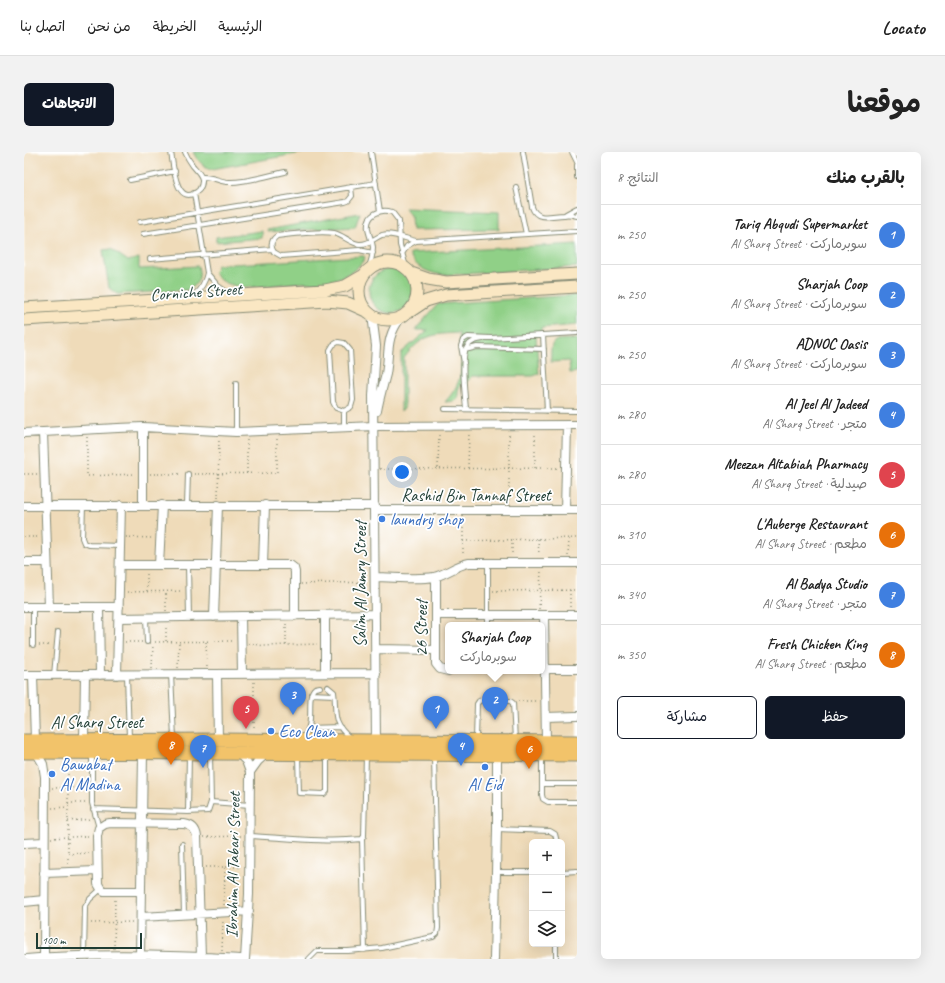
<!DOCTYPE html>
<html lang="ar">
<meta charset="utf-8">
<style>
body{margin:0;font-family:Caveat,"Playpen Sans Arabic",sans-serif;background:#f2f2f2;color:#222;direction:rtl}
.controls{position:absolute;right:12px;bottom:12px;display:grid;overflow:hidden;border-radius:6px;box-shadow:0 4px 16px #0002}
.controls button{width:36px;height:36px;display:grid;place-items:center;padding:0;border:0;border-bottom:1px solid #e0e0e0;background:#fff;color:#222;font:20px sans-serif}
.scale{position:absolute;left:12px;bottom:10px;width:106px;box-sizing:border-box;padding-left:4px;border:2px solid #1f3d34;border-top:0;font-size:11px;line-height:14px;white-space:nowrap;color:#1f3d34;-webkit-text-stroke:3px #fff;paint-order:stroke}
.you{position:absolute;left:378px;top:320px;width:14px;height:14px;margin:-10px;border:3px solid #fff;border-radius:50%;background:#1a73e8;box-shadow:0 0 0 6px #1a73e833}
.badge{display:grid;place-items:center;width:26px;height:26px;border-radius:50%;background:#111827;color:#fff;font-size:13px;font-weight:700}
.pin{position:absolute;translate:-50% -33px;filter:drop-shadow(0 1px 2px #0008)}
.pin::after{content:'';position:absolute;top:21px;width:14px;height:12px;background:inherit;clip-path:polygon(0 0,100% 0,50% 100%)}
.popup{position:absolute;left:421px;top:470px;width:100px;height:52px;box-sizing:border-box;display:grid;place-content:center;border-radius:6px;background:#fff;filter:drop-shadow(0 1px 3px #0005);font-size:13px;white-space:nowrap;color:#767676}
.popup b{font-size:15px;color:#222}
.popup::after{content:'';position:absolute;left:50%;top:100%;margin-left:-8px;border:8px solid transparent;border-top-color:#fff}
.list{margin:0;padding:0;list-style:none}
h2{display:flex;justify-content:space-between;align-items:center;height:52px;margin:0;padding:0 16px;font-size:17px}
h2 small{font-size:13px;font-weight:400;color:#767676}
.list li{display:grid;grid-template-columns:26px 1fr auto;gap:12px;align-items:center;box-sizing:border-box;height:60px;padding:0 16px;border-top:1px solid #e0e0e0}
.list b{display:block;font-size:15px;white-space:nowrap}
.list p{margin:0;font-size:13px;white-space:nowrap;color:#767676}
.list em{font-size:13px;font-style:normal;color:#767676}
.actions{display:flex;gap:8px;padding:12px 16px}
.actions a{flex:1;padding:9px 0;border:1px solid #111827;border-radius:6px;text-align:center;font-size:14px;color:#111827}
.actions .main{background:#111827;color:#fff}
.icon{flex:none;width:22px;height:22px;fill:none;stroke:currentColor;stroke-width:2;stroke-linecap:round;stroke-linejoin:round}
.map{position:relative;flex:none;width:553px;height:807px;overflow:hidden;direction:ltr;border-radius:6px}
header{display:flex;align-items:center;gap:24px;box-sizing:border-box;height:56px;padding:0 20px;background:#fff;border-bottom:1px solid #e0e0e0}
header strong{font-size:19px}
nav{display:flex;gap:22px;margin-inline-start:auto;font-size:14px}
.intro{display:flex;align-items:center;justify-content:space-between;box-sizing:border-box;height:96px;padding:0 24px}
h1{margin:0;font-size:28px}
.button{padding:10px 18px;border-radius:6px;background:#111827;color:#fff;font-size:14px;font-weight:700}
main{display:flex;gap:24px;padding:0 24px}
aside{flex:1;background:#fff;border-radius:6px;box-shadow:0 4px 16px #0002}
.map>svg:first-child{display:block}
</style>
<header>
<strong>Locato</strong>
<nav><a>الرئيسية</a><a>الخريطة</a><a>من نحن</a><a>اتصل بنا</a></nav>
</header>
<div class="intro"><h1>موقعنا</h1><a class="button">الاتجاهات</a></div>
<main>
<aside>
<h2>بالقرب منك<small>النتائج: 8</small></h2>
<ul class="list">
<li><span class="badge" style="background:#3f7fe0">1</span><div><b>Tariq Abqudi Supermarket</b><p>سوبرماركت · Al Sharq Street</p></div><em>250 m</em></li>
<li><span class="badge" style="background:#3f7fe0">2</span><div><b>Sharjah Coop</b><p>سوبرماركت · Al Sharq Street</p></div><em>250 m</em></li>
<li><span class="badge" style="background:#3f7fe0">3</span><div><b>ADNOC Oasis</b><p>سوبرماركت · Al Sharq Street</p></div><em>250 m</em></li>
<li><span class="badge" style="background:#3f7fe0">4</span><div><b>Al Jeel Al Jadeed</b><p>متجر · Al Sharq Street</p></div><em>280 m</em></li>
<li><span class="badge" style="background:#e0444e">5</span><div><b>Meezan Altabiah Pharmacy</b><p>صيدلية · Al Sharq Street</p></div><em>280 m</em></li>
<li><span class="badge" style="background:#e8710a">6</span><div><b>L'Auberge Restaurant</b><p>مطعم · Al Sharq Street</p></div><em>310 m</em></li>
<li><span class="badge" style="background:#3f7fe0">7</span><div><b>Al Badya Studio</b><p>متجر · Al Sharq Street</p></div><em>340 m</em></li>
<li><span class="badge" style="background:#e8710a">8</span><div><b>Fresh Chicken King</b><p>مطعم · Al Sharq Street</p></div><em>350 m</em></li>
</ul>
<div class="actions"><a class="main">حفظ</a><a>مشاركة</a></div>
</aside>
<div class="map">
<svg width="553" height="807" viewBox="0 0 553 807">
<rect width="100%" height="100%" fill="#fff"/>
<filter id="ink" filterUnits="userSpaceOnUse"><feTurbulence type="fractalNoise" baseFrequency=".025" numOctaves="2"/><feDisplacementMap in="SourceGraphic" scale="8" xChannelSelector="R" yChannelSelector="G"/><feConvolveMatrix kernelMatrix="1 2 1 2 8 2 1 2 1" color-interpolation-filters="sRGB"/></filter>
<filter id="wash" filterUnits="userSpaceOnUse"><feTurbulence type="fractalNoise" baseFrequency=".012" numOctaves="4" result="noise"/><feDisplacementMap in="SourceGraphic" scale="16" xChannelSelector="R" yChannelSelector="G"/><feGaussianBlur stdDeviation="0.9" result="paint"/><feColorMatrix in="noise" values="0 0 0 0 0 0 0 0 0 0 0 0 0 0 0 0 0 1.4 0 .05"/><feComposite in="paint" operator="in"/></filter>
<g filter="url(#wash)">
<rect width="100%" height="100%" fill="#efdbb9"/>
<path fill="#90d087" stroke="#58865e" d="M169,0H283L188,17C179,15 173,8 169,0Z
M381,56L475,60V77L388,78L387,65Z
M336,61L331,75L243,80V78Z
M238,79V86L192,90V85Z
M553,92V115L420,123C407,122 393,116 386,105V101Z
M87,97L104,109L115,106V117L174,114C177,125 175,132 164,138L93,142L85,136L79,98Z
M340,104L341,106C334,118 321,125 308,128C297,132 284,130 271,131C254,132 236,136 219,135C209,134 194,130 190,120L193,113Z
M345 139a22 22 0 1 1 44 0a22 22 0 1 1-44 0Z
M553,143V173L517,176V180L512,185L515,222L509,224H449C441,233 433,229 434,246L430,249L421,250C443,226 437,211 435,181C408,182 398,183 380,206V257L377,260V201L404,178H391L414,152Z
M553,187V220L546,221L545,209L527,210C526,184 530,188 553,187Z"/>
</g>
<g filter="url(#ink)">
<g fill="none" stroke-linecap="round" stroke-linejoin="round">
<g stroke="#878c76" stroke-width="6">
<path id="lane" d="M147,0C149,12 152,58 175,38C182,27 176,22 169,14C166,10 163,5 161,0
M347,0L356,59
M499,0L508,55C513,70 528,63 540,63C544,62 549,63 553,64
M548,0L553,10
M552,0L553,1
M553,13V25
M178,25C188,24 196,30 205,30C220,31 246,23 261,20
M106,28L151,19
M492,35L502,82
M542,62L553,56
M116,70L352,31
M119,82L321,50L324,49L328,44L327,35
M349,101L335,98L257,104L250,100C246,94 247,88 253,84C267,82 297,79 310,81C319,83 326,91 335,92C345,93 350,86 358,83C368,80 382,87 392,89
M378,102L383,94L392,89L553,79
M126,107L248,97
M344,117C347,110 349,103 349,95C348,89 345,83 344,77C342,63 356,56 368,60L375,69L376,93L382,115
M183,121L194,134L204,141
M170,143C177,137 181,131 183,121L170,41
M519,183L523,259
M314,190L320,191L326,198L329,248L327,255L320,259L312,256L309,250L306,198L309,193Z
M441,198L453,195L520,197
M440,211L437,194L439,188L444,185L467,186L553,181
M212,232V280
M421,257L553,259
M442,257C441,244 436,204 443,195C447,189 452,188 459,187
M320,259V275
M163,353L164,322
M59,354L58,386L60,391L65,393L96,394
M464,411V473
M164,413L165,465
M9,455V493
M122,466L123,490
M147,522L150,586
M30,523L34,480
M103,523L105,586
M304,535L310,540C313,561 307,570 326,586
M287,542L310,543
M285,576L316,575
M280,585C292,570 281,544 291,536L296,535
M452,587L453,552L455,549L458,548L486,549L489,551L491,588
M186,602L187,650
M68,603V651L75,676
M274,604L275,641L300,642L303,639V603
M518,605V643L519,647L524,650H553
M518,632H553
M69,657L164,660L184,659L187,650L226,653
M164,660L165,602
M473,677L526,679L531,682L533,690
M226,684C263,686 301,691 338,687L340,684L342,604
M338,687L341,798
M158,692L160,762
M472,720H508
M538,720L553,719
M60,804L61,755L66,747L77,737
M285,807L293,799H324L358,796L409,785L413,782L414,776L410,605
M532,807V792"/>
</g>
<g stroke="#878c76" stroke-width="10">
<path id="street" d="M348,163L352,194L349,244L352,590
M353,259C355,247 359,234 362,222C366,198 361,187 377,165
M19,280L25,455
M0,281L94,276L119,275L212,280L350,274L553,273
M119,353V275
M0,354H351
M351,358H553
M541,358L543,273
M0,410H23
M96,413H266L270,416L271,420V464
M135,413L138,353
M239,413L241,353
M351,425C369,425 394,428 410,425C423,422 432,413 445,411H553
M412,425V512L416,517L424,519
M0,455H95
M75,455L76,523
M301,463V521
M412,463H553
M520,463L522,590
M217,464L218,522
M190,465L194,353
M95,466L351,462
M352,497L411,498
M518,517H553
M193,522L194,588
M0,523L352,521
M9,523L11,588
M93,523L97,353
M522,565L553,564
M60,588L61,523
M12,600L19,612L21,625L20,807
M214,601L222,609L226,620L225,742L221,807
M226,620L234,609L243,601
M0,691L20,690
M20,721L73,719
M117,739H80L77,737L74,732L73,684L75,676L81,672L86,671L160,672C168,673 172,677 173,685L177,804
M0,750L20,748
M117,765L225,759
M116,804L119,601
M2,807C73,801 146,803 217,807
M470,807L473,677V603"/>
</g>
<g stroke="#878c76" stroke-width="13">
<path id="secondary" d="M335 139a29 29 0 1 1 58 0a29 29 0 1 1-58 0Z
M387,121L404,127L422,130L553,122
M0,156L301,138L321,134L338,124
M387,159L402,149L422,143L553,135
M0,168L303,149L324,151L344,160"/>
</g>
<g stroke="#878c76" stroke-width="15">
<path id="primary" d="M0,589L194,588L553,590
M0,600L553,603"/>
</g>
<path stroke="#878c76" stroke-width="1.5" stroke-dasharray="1 3" stroke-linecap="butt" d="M63,285V324L112,322
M414,316L415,281
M444,316L445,281
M511,316V280
M356,317L534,316
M223,321V286
M0,322H14
M126,322H158
M170,322L253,321V285
M194,346L195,286
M485,352V281
M439,364V404
M0,385H16
M102,385L129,386
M514,387L515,403
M488,388V404
M439,389L553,386
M544,404L545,386
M277,432L343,430
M546,438V456
M123,439V421
M469,439L553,438
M103,440L159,439
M515,457L517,419
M142,459V439
M142,489V473
M101,490H118
M127,490L210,489
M182,490L183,516
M225,491L240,494L293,492
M15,493H27
M262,493V470
M128,516L129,492
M154,516L155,490
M230,530V578
M494,549H514
M44,610V712
M28,636L64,635
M44,651H64
M28,656L44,655
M44,669L68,667
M180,685L218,684
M27,686L65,684
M44,702L66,701
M182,715H218
M200,753L201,715
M67,771L109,770
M90,797L91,747
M198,799L199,767"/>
<use href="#lane" stroke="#fff" stroke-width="4"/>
<use href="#street" stroke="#fff" stroke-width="8"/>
<use href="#secondary" stroke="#fae7c3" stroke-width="11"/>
<use href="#primary" stroke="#f2c36a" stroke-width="13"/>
</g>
</g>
<g fill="#3f7fe0" stroke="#fff" stroke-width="1.5">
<circle cx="358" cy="367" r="4"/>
<circle cx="247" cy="579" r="4"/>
<circle cx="461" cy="615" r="4"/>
<circle cx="28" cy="622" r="4"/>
</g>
<g text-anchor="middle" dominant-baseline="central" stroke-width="3.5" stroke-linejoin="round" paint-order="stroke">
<g font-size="17" fill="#1f3d34" stroke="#fff">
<text transform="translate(172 140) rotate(-4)">Corniche Street</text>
<text x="452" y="343">Rashid Bin Tannaf Street</text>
<text transform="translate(336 432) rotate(-90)">Salim Al Jamry Street</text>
<text transform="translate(397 476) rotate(-90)">26 Street</text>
<text x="73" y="570">Al Sharq Street</text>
<text transform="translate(209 713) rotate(-89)">Ibrahim Al Tabari Street</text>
</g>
<g font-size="17" fill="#366cbe" stroke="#fff" text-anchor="start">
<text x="366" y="367">laundry shop</text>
<text x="255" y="579">Eco Clean</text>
<text x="36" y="612">Bawabat<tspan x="36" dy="20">Al Madina</tspan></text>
<text x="461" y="632" text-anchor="middle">Al Eid</text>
</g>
</g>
</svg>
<div class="controls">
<button>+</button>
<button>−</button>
<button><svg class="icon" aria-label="layers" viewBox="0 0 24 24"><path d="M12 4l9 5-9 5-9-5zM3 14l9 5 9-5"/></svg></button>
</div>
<div class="scale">100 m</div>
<div class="you"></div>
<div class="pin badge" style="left:412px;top:577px;background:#3f7fe0">1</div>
<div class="pin badge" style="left:471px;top:568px;background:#3f7fe0">2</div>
<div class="popup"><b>Sharjah Coop</b>سوبرماركت</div>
<div class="pin badge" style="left:269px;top:563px;background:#3f7fe0">3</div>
<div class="pin badge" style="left:437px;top:614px;background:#3f7fe0">4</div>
<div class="pin badge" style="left:222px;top:577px;background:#e0444e">5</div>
<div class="pin badge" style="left:505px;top:617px;background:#e8710a">6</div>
<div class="pin badge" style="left:179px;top:616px;background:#3f7fe0">7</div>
<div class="pin badge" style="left:147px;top:613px;background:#e8710a">8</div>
</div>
</main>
